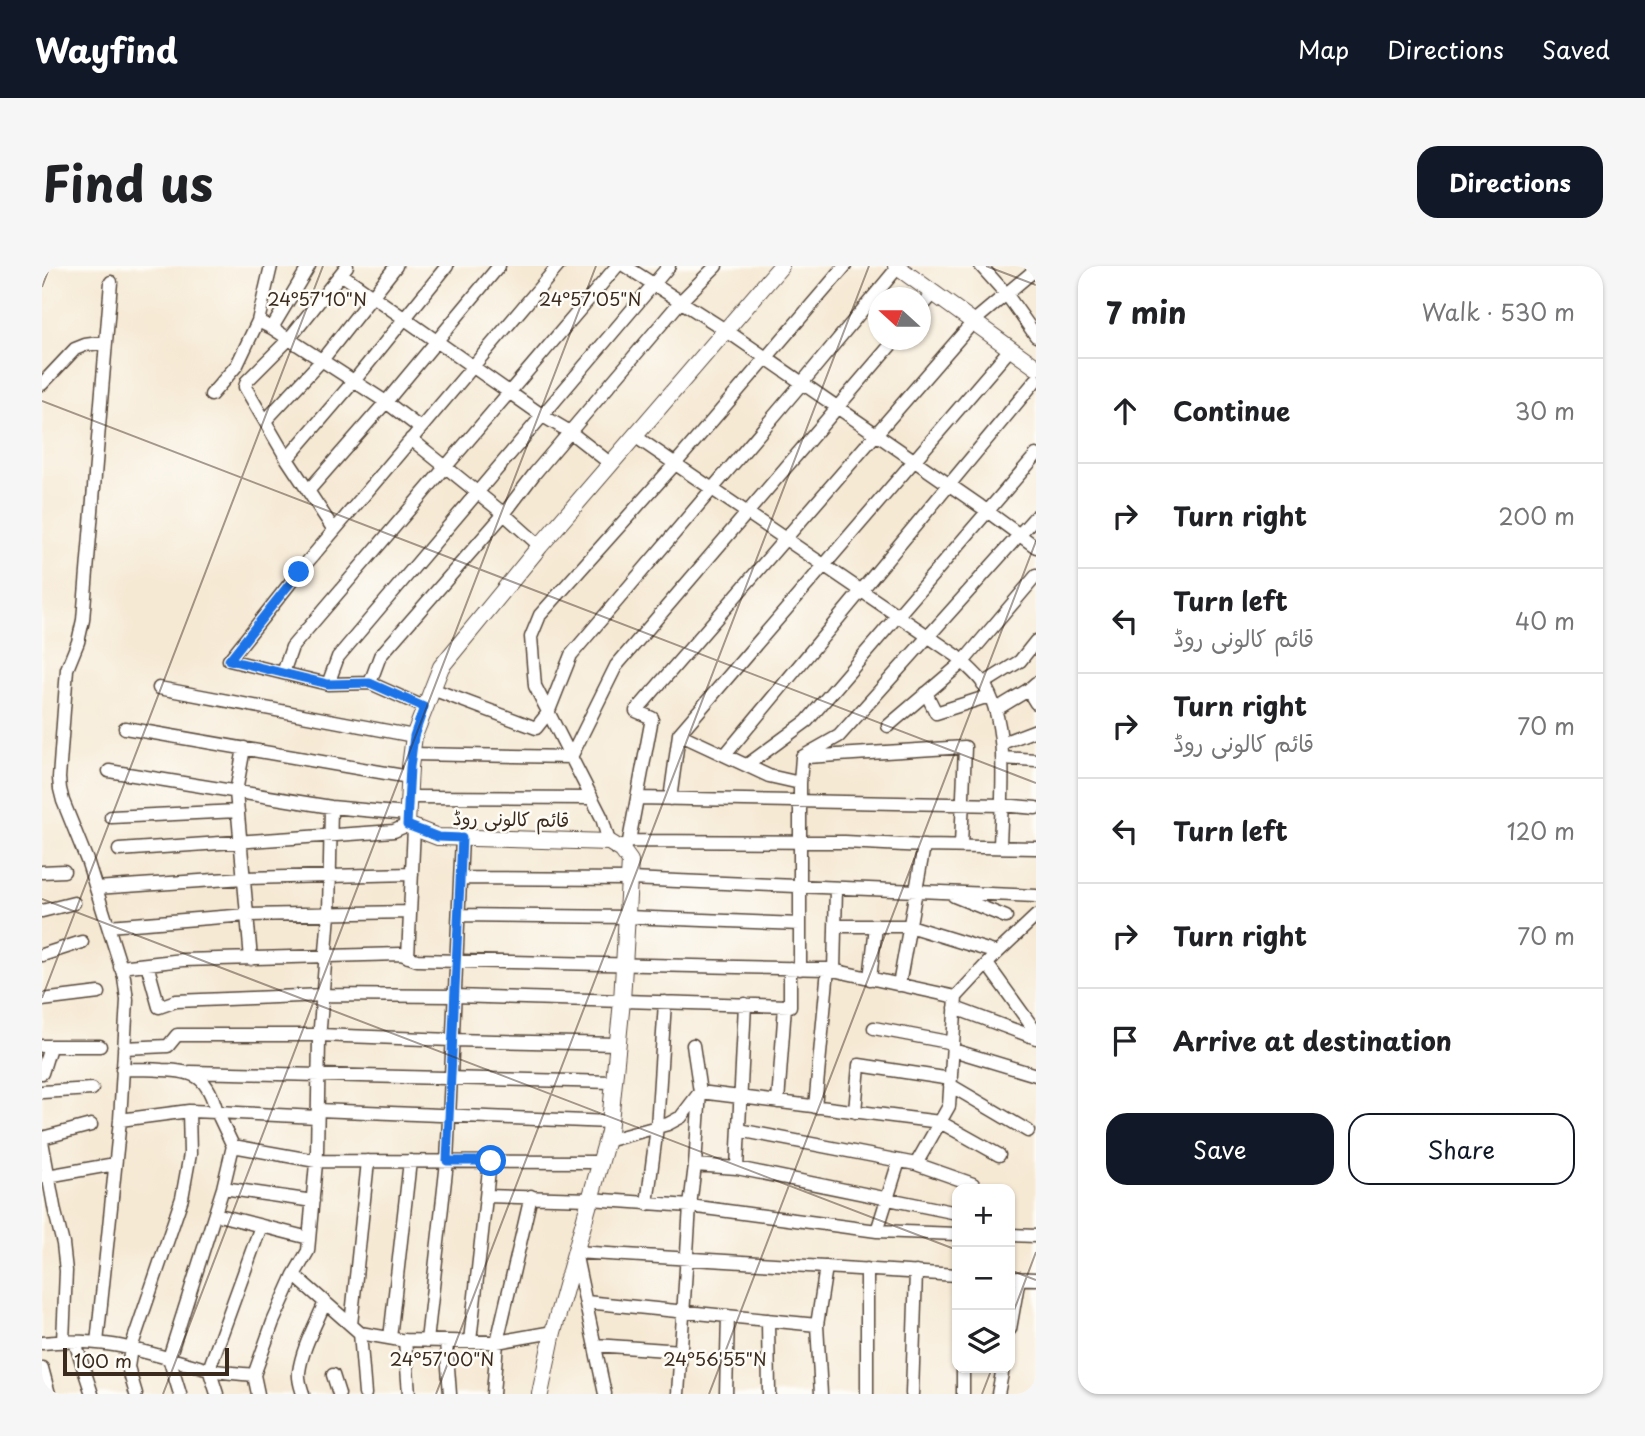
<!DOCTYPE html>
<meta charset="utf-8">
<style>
body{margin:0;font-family:"Playpen Sans","Playpen Sans Arabic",sans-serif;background:#f6f6f6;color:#202124}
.controls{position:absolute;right:21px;bottom:21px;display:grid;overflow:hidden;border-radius:14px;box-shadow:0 2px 5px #0004}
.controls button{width:63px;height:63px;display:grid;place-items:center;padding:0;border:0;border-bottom:2px solid #e0e0e0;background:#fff;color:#202124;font:35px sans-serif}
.compass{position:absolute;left:826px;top:21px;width:63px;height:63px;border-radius:50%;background:#fff;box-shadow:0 2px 5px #0004;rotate:291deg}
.scale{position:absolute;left:21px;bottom:18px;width:166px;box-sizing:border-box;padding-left:7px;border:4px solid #3b2a1e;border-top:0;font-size:19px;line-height:24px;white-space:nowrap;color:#3b2a1e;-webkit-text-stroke:5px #fdfcf7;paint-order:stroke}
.stop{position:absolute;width:21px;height:21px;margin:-16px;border:5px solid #1a73e8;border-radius:50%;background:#fff}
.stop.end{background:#1a73e8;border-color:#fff;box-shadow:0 2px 7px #0008}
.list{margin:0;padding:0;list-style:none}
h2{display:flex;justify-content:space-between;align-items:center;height:91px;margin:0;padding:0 28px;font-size:30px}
h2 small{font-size:23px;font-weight:400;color:#757577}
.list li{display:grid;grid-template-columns:46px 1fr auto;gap:21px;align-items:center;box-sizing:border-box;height:105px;padding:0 28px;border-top:2px solid #e0e0e0}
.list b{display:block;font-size:26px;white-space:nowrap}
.list p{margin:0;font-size:23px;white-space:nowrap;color:#757577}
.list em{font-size:23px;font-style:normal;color:#757577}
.actions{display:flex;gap:14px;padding:21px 28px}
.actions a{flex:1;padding:16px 0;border:2px solid #111827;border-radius:21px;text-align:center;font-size:24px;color:#111827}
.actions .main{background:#111827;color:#fff}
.icon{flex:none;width:38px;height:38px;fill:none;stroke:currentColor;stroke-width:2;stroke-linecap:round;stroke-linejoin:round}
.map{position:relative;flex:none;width:994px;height:1128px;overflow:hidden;border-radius:21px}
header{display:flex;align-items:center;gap:42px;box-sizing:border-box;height:98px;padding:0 35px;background:#111827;color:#fff}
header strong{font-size:33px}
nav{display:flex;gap:38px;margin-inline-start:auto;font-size:24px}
.intro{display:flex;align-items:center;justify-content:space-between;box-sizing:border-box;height:168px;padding:0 42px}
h1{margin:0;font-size:49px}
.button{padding:18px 32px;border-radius:21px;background:#111827;color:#fff;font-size:24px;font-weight:700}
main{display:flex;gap:42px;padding:0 42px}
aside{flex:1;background:#fff;border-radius:21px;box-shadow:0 2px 5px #0004}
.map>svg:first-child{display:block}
</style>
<header>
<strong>Wayfind</strong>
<nav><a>Map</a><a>Directions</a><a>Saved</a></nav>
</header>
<div class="intro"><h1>Find us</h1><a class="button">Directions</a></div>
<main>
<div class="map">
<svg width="994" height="1128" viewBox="0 0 994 1128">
<rect width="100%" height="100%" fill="#fdfcf7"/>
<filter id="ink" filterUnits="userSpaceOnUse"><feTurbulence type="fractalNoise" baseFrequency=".0143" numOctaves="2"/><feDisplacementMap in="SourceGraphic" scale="14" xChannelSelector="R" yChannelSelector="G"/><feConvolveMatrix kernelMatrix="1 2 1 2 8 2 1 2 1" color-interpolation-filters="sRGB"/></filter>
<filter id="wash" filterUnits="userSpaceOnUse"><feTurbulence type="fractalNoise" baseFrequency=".00686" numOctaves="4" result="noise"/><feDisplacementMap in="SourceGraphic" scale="28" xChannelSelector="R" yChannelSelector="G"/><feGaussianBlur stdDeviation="1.57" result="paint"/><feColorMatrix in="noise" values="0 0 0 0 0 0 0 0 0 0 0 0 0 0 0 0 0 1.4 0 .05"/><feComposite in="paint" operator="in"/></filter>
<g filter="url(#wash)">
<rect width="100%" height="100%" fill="#f6e9d4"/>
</g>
<g filter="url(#ink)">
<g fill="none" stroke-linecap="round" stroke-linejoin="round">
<g stroke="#574739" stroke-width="15">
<path id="minor" d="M583,0L685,65L938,240L994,281
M939,0L965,29L994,70
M299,8L501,150L528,166L569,198
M878,43L892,27
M216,55L230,62L344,136L378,162
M230,62L267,0
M0,118L33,83L43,79L64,76
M169,129L195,99L216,55L229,0
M223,155L280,94L354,0
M594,171L915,390C923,399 934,407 941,417C969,457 959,534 958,581
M369,173L462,248L498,280
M245,193L312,115L405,0
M266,225L344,136L457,0
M292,264L245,193L203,121L205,115L247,73L305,0
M241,407L250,381L575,0
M328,417L338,390L462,248L493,207L639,35L674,0
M286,418L296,391L627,0
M941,418L978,395L994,375
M117,422L372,470
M390,423L494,462L506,447L529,389L755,123L856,1
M986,424L994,437
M884,427L894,447L947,430
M382,441L328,417L286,418L187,394L257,306L516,0
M953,444L986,424L994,417
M846,460L921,396L994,310
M83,462L367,511
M637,468L727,510L758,517V703
M960,477L994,464
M202,482L194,526L209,693
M370,488L529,491L574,400L853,74
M683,489L994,114
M764,491L923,481L919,580
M960,492L994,494
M705,499L765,455L994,189
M67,505L289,541L365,548
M758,517L760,491L797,470L994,250
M366,531L550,532
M595,532L959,539L994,542
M628,533L637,468L969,82
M69,551L196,545
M587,575L610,452L594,445L932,55L994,3
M567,576L560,552L493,420L489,371L498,349L633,198L803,0
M583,579L587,575L803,576L882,580L994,582
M77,584L352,565L365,559
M0,606L22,605
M419,612L588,613L994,630
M54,622L202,612L370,608
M912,630L964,651
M0,645L32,637
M417,649L585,651L758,658
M66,660L205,649L368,646
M793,660H867L955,687
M0,689L40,676
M366,691L372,562
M105,698L117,741L134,735L281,729L413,730L748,740V702
M945,698L994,766
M78,701L141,694L359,688L375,694L786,703L914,731
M792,705L794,622
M828,713L834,660
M857,719L882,580
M0,734L57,727
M913,742L994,772
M832,762L911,777
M0,780H58
M82,782L126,780L135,769H277L410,774L575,778
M911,784L994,809
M80,803C94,803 107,803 120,804C155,805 165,811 175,846L275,851
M148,806L571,816
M0,807L8,781
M908,819L986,865
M0,826L50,823
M736,836L743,740
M773,841L786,703
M276,844L568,856
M813,846L817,799L909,813
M78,854L147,845L175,846L191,880L181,922L127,1092L138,1128
M697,864L874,898L931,918
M0,872L49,859
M0,875L13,946L21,978L24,1005L21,1075
M564,875L626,858L639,851L658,826L898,856L957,889
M191,880L274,895L558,896
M874,898L907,840L914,731L955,687L994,650
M653,899L695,902L915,947
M695,902L703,738
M0,911L73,898
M181,922L271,935
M445,930L548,933L648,940L835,965L915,968
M605,938L615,861L623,736
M173,948L267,972
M835,965L857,895
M968,969L994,970
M252,1009L318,1067L358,1074L455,1076L511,1066
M968,1012L994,1013
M544,1036L775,1059
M726,1054L727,1128
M309,1059L326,895
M968,1063L977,1012
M318,1067L323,1128
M348,1072L368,895
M363,1074L367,1128
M385,1075L405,896L420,572
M404,1075L408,1128
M428,1075L448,895
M33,1076L50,1128
M0,1077C62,1070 106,1087 164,1103C179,1107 196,1107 212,1109
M55,1077L78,854L85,734L82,711L46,597L21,535L18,523L17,512L25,403L36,376L41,354L69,16
M553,1079L639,1085
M0,1102L7,1128
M291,1109L297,1128
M94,1128L86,1101L89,1082L140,932L148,888L147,845
M175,1128L167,1103L219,960
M216,1128L212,1109L231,1056L252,1009L266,985L275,886L277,774L287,648L289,541
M261,1128C259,1121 256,1114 257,1106C260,1082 274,1058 283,1036
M451,1128L455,1076L489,930
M563,1128L533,986L915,1009
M636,1128L648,940L653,899L658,826L651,779
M684,1128L686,1050
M779,1128L775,1059L784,1001
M825,1128V1003
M870,1128L874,1006
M921,1128V1102
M956,1128L961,1102"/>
</g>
<g stroke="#574739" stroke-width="18">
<path id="tertiary" d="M854,0L994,101
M498,1128L511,1066L567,866L580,735L588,595L580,584L567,576L396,571L365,559L368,501L372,470L399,401L498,280L739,0"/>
</g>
<use href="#minor" stroke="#fff" stroke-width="12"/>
<use href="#tertiary" stroke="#fff" stroke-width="16"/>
</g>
</g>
<g fill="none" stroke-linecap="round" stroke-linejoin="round" filter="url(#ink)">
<path stroke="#1a73e8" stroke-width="9" d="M257,306L187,394L286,418L328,417L382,441L372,470L368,501L365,559L396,571L420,572L405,895H449"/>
</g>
<path fill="none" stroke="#3b2a1e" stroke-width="2" stroke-opacity="0.45" d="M944,0L994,19M0,21L8,0M0,135L994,517M0,633L915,984M0,732L281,0M968,1004L994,1014M968,1055L994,986M121,1128L554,0M394,1128L827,0M667,1128L994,275M940,1128L950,1102"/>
<g text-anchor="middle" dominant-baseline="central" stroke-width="5" stroke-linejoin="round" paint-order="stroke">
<g font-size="19" fill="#3b2a1e" stroke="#fdfcf7">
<text transform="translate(469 552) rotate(1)">قائم کالونی روڈ</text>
</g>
</g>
<g font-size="18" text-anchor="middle" fill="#3b2a1e" stroke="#fdfcf7" stroke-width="5" stroke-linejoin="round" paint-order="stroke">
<text x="275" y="40">24°57'10"N</text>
<text x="548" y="40">24°57'05"N</text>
<text x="400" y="1100">24°57'00"N</text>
<text x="673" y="1100">24°56'55"N</text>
</g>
</svg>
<div class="controls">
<button>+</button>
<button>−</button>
<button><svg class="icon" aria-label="layers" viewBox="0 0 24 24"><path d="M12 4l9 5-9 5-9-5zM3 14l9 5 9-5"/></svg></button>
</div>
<svg class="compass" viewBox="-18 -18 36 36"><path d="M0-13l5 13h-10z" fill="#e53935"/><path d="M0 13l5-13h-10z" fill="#757577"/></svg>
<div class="scale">100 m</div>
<div class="stop" style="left:449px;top:895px"></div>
<div class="stop end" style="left:257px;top:306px"></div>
</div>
<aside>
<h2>7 min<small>Walk · 530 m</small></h2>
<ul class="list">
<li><svg class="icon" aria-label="ahead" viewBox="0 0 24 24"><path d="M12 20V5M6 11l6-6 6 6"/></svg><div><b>Continue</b></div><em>30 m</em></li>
<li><svg class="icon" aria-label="right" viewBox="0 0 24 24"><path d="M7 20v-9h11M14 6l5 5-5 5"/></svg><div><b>Turn right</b></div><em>200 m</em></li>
<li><svg class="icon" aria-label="left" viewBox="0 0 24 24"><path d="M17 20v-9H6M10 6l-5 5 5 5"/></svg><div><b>Turn left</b><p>قائم کالونی روڈ</p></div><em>40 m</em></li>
<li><svg class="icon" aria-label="right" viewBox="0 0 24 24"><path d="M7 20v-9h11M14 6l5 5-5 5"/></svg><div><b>Turn right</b><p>قائم کالونی روڈ</p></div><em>70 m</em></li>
<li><svg class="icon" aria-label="left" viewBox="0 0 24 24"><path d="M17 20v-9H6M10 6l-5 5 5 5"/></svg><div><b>Turn left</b></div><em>120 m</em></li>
<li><svg class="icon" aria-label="right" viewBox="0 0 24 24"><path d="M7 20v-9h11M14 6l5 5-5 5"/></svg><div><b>Turn right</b></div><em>70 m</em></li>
<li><svg class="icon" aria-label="arrive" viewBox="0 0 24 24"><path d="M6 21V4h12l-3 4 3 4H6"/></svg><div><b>Arrive at destination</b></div></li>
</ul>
<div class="actions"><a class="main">Save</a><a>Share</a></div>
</aside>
</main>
